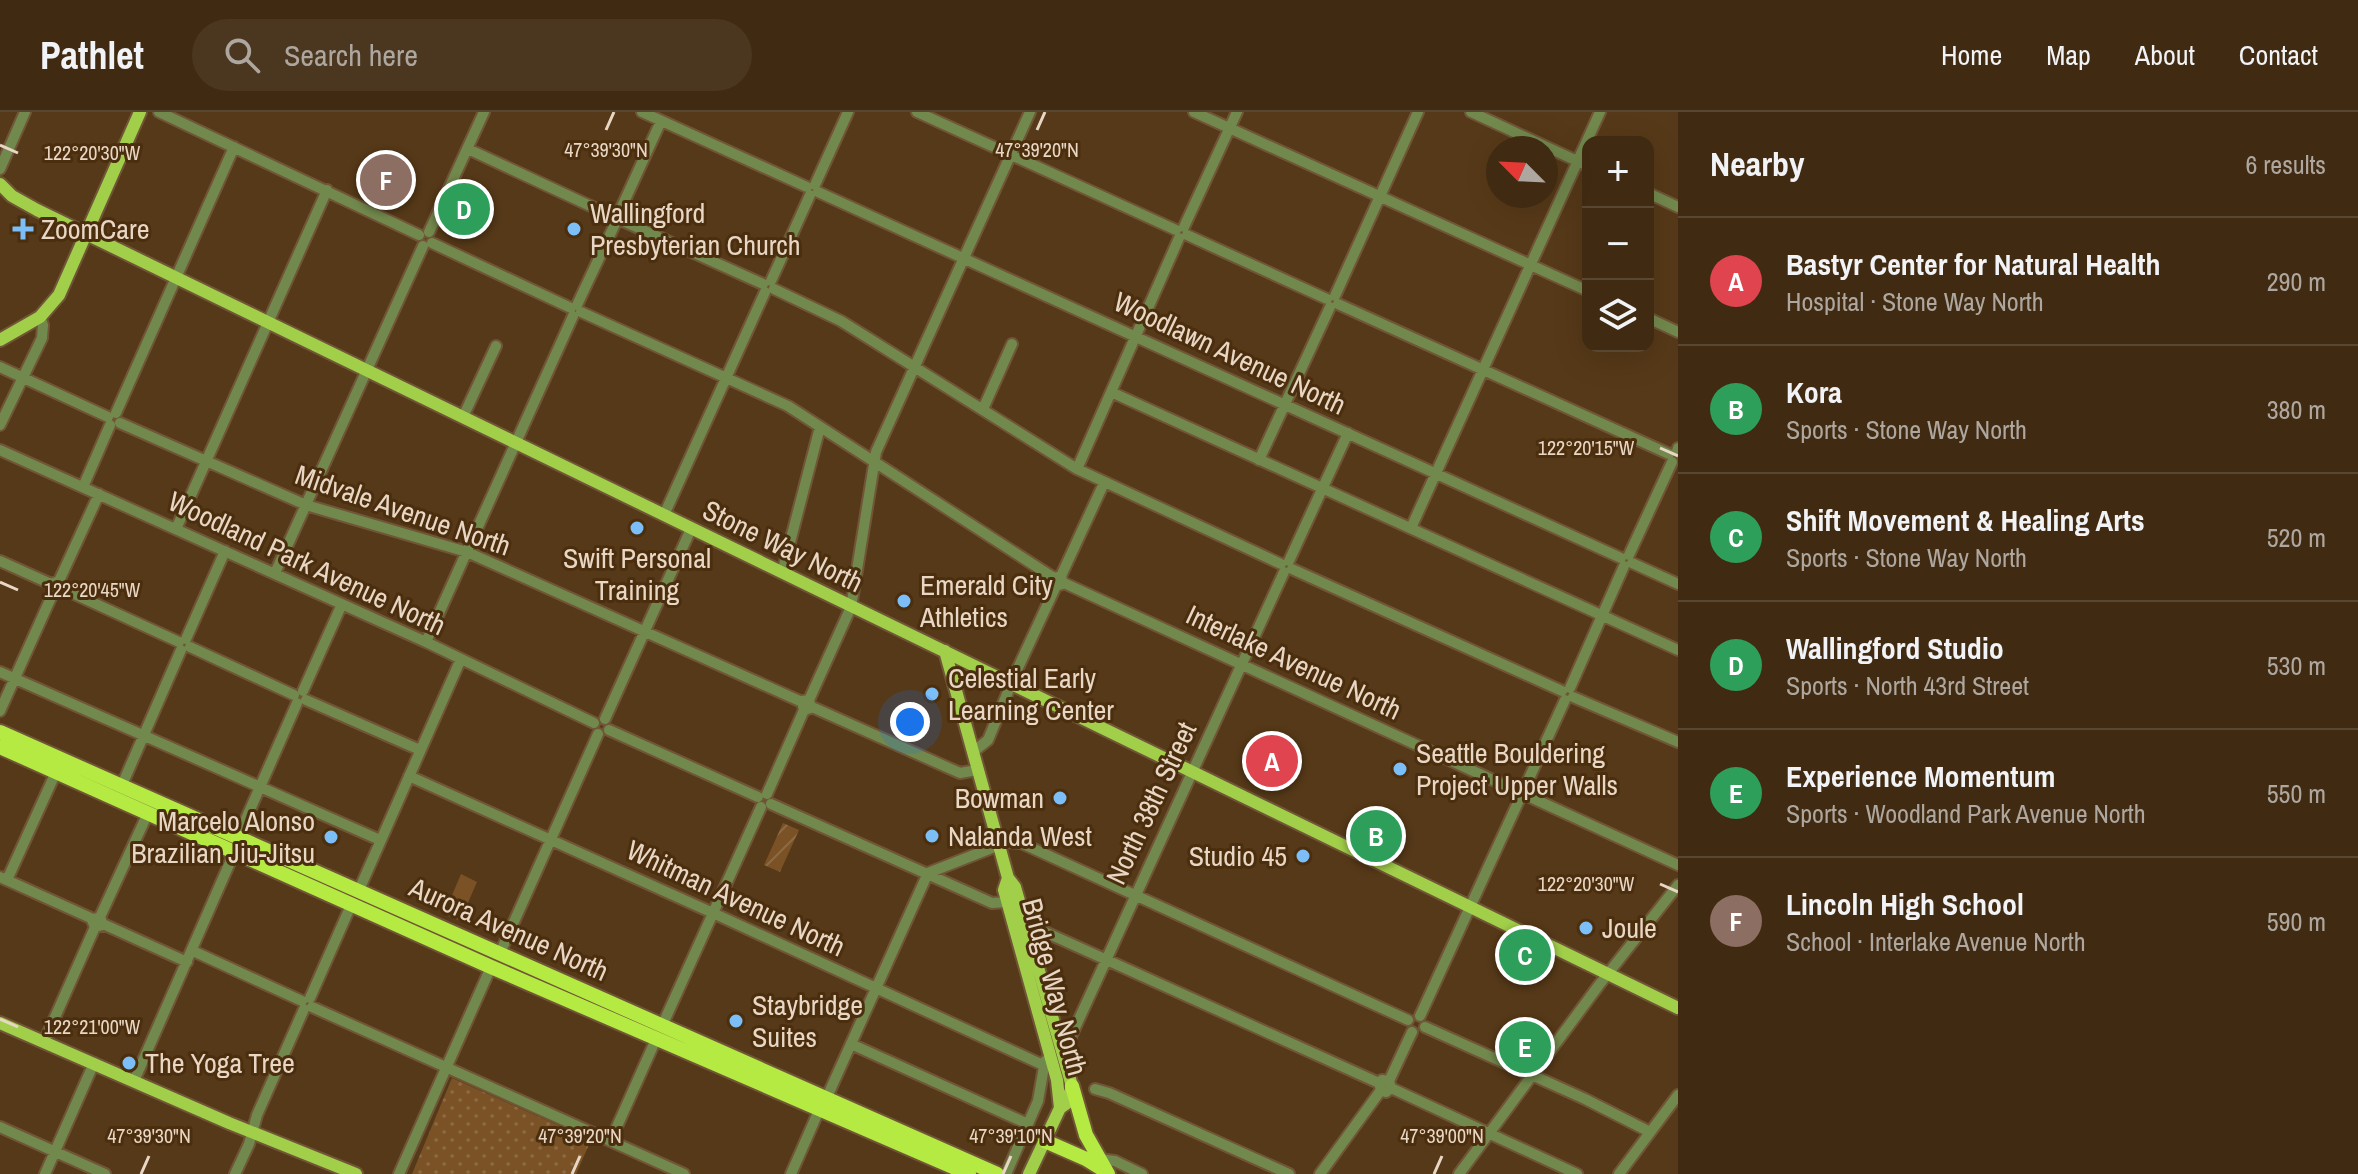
<!DOCTYPE html>
<meta charset="utf-8">
<style>
body{margin:0;font-family:"Archivo Narrow",sans-serif;background:#4b3720;color:#f1f3f6}
.controls{position:absolute;right:24px;top:24px;display:grid;overflow:hidden;border-radius:16px;box-shadow:0 8px 32px #0002}
.controls button{width:72px;height:72px;display:grid;place-items:center;padding:0;border:0;border-bottom:2px solid #594732;background:#402b12;color:#f1f3f6;font:40px sans-serif}
.compass{position:absolute;left:1486px;top:24px;width:72px;height:72px;border-radius:50%;background:#402b12;box-shadow:0 8px 32px #0002;rotate:294deg}
.you{position:absolute;left:910px;top:610px;width:28px;height:28px;margin:-20px;border:6px solid #fff;border-radius:50%;background:#1a73e8;box-shadow:0 0 0 12px #1a73e833}
.badge{display:grid;place-items:center;width:52px;height:52px;border-radius:50%;background:#d6ab8b;color:#fff;font-size:26px;font-weight:700}
.pin{position:absolute;translate:-50% -50%;border:4px solid #fff;box-shadow:0 2px 8px #0006}
.list{margin:0;padding:0;list-style:none}
h2{display:flex;justify-content:space-between;align-items:center;height:104px;margin:0;padding:0 32px;font-size:34px}
h2 small{font-size:26px;font-weight:400;color:#aea79f}
.list li{display:grid;grid-template-columns:52px 1fr auto;gap:24px;align-items:center;box-sizing:border-box;height:128px;padding:0 32px;border-top:2px solid #594732}
.list b{display:block;font-size:30px;white-space:nowrap}
.list p{margin:0;font-size:26px;white-space:nowrap;color:#aea79f}
.list em{font-size:26px;font-style:normal;color:#aea79f}
.icon{flex:none;width:44px;height:44px;fill:none;stroke:currentColor;stroke-width:2;stroke-linecap:round;stroke-linejoin:round}
.map{position:relative;flex:none;width:1678px;height:1062px;overflow:hidden}
header{display:flex;align-items:center;gap:48px;box-sizing:border-box;height:112px;padding:0 40px;background:#402b12;border-bottom:2px solid #594732}
header strong{font-size:38px}
nav{display:flex;gap:44px;margin-inline-start:auto;font-size:28px}
.search{width:560px;height:72px;background:#4b3720;display:flex;align-items:center;gap:20px;box-sizing:border-box;padding:0 28px;border-radius:44px;color:#aea79f;font-size:30px}
main{display:flex}
aside{flex:1;background:#402b12}
.map>svg:first-child{display:block}
</style>
<header>
<strong>Pathlet</strong>
<div class="search"><svg class="icon" aria-label="search" viewBox="0 0 24 24"><circle cx="10" cy="10" r="6"/><path d="M15 15l6 6"/></svg>Search here</div>
<nav><a>Home</a><a>Map</a><a>About</a><a>Contact</a></nav>
</header>
<main>
<div class="map">
<svg width="1678" height="1062" viewBox="0 0 1678 1062">
<defs>
<pattern id="park-dots" width="8" height="8" patternUnits="userSpaceOnUse" patternTransform="scale(2)"><rect width="8" height="8" fill="#7a5225"/><path d="M2 2h.1M6 6h.1" fill="none" stroke="#8d6a43" stroke-width="1.8" stroke-linecap="round"/></pattern>
<pattern id="garden-furrows" width="10" height="10" patternUnits="userSpaceOnUse" patternTransform="scale(2)"><rect width="10" height="10" fill="#7a5225"/><path d="M-1 1l2-2M0 10L10 0M9 11l2-2" fill="none" stroke="#8d6a43"/></pattern>
</defs>
<rect width="100%" height="100%" fill="#563918"/>
<path fill="#7a5225" d="M461,762L477,770L460,809L444,802Z"/>
<path fill="url(#park-dots)" d="M452,966L591,1028L576,1062H412Z"/>
<path fill="url(#garden-furrows)" d="M783,711L799,718L780,760L764,753Z"/>
<g fill="none" stroke-linecap="round" stroke-linejoin="round">
<g stroke="#705537" stroke-width="14">
<path id="minor" d="M159,0L419,123
M642,0L807,75
M917,0L1176,118
M1194,0L1588,179
M1471,0L1588,54
M468,37L612,104
M0,57L25,0
M815,73L848,0
M818,80L1621,446
M1648,81L1678,95
M619,101L661,9
M623,109L763,172
M1184,115L1237,0
M429,120L484,0
M1187,123L1327,187
M432,131L571,196
M771,169L810,83
M774,177L841,209L1077,357L1281,452
M1335,184L1418,0
M1338,192L1669,342
M577,193L615,112
M581,200L788,294L1054,466
M1648,206L1678,220
M0,255L108,305
M1111,280L1678,538
M983,297L1012,232
M116,301L234,35
M463,305L496,234
M120,311L306,393L467,440L802,590
M0,313L42,226L43,213L40,205
M0,338L426,530L594,611
M1677,339L1678,336
M1259,348L1330,195
M1077,357L1179,126
M83,375L110,313
M664,403L765,180
M1411,416L1600,0
M176,417L327,78
M1629,443L1672,350
M0,449L51,472
M1289,449L1348,321
M1632,451L1678,472
M1292,457L1562,579
M275,461L423,134
M782,461L820,315
M1061,464L1054,466L1055,474L1063,472L1061,464L1104,371
M59,469L61,477L53,479L51,472L59,469L99,382
M1064,471L1678,753
M61,476L179,530
M186,527L225,439
M426,530L573,204
M190,535L294,583
M0,560L380,728
M1570,576L1624,454
M303,579L342,492
M1573,585L1678,630
M306,588L420,638
M809,588L802,589L804,598L811,596L809,588L851,495L876,340L1030,0
M812,595L960,661L977,658
M0,599L54,479
M605,607L691,417
M609,618L758,685
M973,640L988,628L1017,558L1056,474
M409,664L713,801L1043,953
M122,673L181,538
M767,682L804,598
M771,692L992,791L1007,790
M238,725L297,591
M0,765L93,807
M7,768L56,660
M359,778L460,549
M100,805L92,808L95,815L103,813L100,805L148,701
M1025,811L1379,971
M103,812L187,850
M193,839L302,889
M500,841L598,622
M310,886L352,791
M312,895L684,1062
M1420,904L1565,588
M662,914L761,695
M1425,915L1585,987L1650,1020
M44,930L95,815
M851,932L1028,1012
M1063,942L1284,460
M134,969L235,739
M1389,969L1382,968L1379,971L1381,978L1386,980L1391,976L1389,969L1412,920
M1391,976L1577,1062
M1095,977L1109,981L1289,1062
M827,985L928,761L1007,730L1021,731L1408,908
M0,1015L105,1062
M611,1028L657,925
M1098,1047L1115,1049L1142,1062
M45,1062L94,951
M235,1062L249,1032L257,1003L304,897
M399,1062L491,855
M791,1062L820,996
M1006,1062L1038,989L1045,949
M1320,1062L1381,978
M1459,1062L1599,873L1678,773
M1619,1062L1678,983"/>
</g>
<g stroke="#705537" stroke-width="16">
<path id="major" d="M0,72L12,84L37,98L1678,896
M0,228L40,205L59,183L140,0
M945,539L1008,766L1015,775L1072,974L1067,991L1060,996L1029,1062
M1008,766L1004,778L1057,968L1060,996
M0,911L229,1011L356,1062"/>
</g>
<g stroke="#705537" stroke-width="18">
<path id="highway" d="M0,620L997,1062
M0,635L491,855L969,1062
M1072,974L1086,1023L1108,1062
M1045,1029L1086,1047L1102,1057"/>
</g>
<use href="#minor" stroke="#72894d" stroke-width="10"/>
<use href="#major" stroke="#a2cf4a" stroke-width="12"/>
<use href="#highway" stroke="#b5ea43" stroke-width="14"/>
</g>
<path fill="none" stroke="#e9d7c5" stroke-width="3" d="M606,18L614,0M1037,18L1045,0M0,33L18,41M1660,336L1678,344M0,470L18,478M1660,772L1678,780M0,907L18,915M141,1062L149,1044M572,1062L580,1044M1003,1062L1011,1044M1434,1062L1442,1044"/>
<g fill="#7bbef8" stroke="#4b2e0d" stroke-width="3">
<path d="M19 105h8v8h8v8h-8v8h-8v-8h-8v-8h8z"/>
<circle cx="574" cy="117" r="8"/>
<circle cx="637" cy="416" r="8"/>
<circle cx="904" cy="489" r="8"/>
<circle cx="932" cy="582" r="8"/>
<circle cx="1400" cy="657" r="8"/>
<circle cx="1060" cy="686" r="8"/>
<circle cx="932" cy="724" r="8"/>
<circle cx="331" cy="725" r="8"/>
<circle cx="1303" cy="744" r="8"/>
<circle cx="1586" cy="816" r="8"/>
<circle cx="736" cy="909" r="8"/>
<circle cx="129" cy="951" r="8"/>
</g>
<g text-anchor="middle" dominant-baseline="central" stroke-width="6" stroke-linejoin="round" paint-order="stroke">
<g font-size="28" fill="#e9d7c5" stroke="#4b2e0d" text-anchor="start">
<text x="590" y="101">Wallingford<tspan x="590" dy="32">Presbyterian Church</tspan></text>
<text x="41" y="117">ZoomCare</text>
<text x="637" y="446" text-anchor="middle">Swift Personal<tspan x="637" dy="32">Training</tspan></text>
<text x="920" y="473">Emerald City<tspan x="920" dy="32">Athletics</tspan></text>
<text x="948" y="566">Celestial Early<tspan x="948" dy="32">Learning Center</tspan></text>
<text x="1416" y="641">Seattle Bouldering<tspan x="1416" dy="32">Project Upper Walls</tspan></text>
<text x="1044" y="686" text-anchor="end">Bowman</text>
<text x="315" y="709" text-anchor="end">Marcelo Alonso<tspan x="315" dy="32">Brazilian Jiu-Jitsu</tspan></text>
<text x="948" y="724">Nalanda West</text>
<text x="1287" y="744" text-anchor="end">Studio 45</text>
<text x="1602" y="816">Joule</text>
<text x="752" y="893">Staybridge<tspan x="752" dy="32">Suites</tspan></text>
<text x="145" y="951">The Yoga Tree</text>
</g>
<g font-size="28" fill="#e9d7c5" stroke="#4b2e0d">
<text transform="translate(1230 241) rotate(25)">Woodlawn Avenue North</text>
<text transform="translate(403 398) rotate(19)">Midvale Avenue North</text>
<text transform="translate(783 434) rotate(26)">Stone Way North</text>
<text transform="translate(307 451) rotate(25)">Woodland Park Avenue North</text>
<text transform="translate(1294 550) rotate(25)">Interlake Avenue North</text>
<text transform="translate(1151 691) rotate(-65)">North 38th Street</text>
<text transform="translate(736 786) rotate(25)">Whitman Avenue North</text>
<text transform="translate(509 817) rotate(24)">Aurora Avenue North</text>
<text transform="translate(1055 875) rotate(75)">Bridge Way North</text>
</g>
</g>
<g font-size="20" text-anchor="middle" fill="#e9d7c5" stroke="#4b2e0d" stroke-width="6" stroke-linejoin="round" paint-order="stroke">
<text x="606" y="45">47°39'30"N</text>
<text x="1037" y="45">47°39'20"N</text>
<text x="92" y="48">122°20'30"W</text>
<text x="1586" y="343">122°20'15"W</text>
<text x="92" y="485">122°20'45"W</text>
<text x="1586" y="779">122°20'30"W</text>
<text x="92" y="922">122°21'00"W</text>
<text x="149" y="1031">47°39'30"N</text>
<text x="580" y="1031">47°39'20"N</text>
<text x="1011" y="1031">47°39'10"N</text>
<text x="1442" y="1031">47°39'00"N</text>
</g>
</svg>
<div class="controls">
<button>+</button>
<button>−</button>
<button><svg class="icon" aria-label="layers" viewBox="0 0 24 24"><path d="M12 4l9 5-9 5-9-5zM3 14l9 5 9-5"/></svg></button>
</div>
<svg class="compass" viewBox="-18 -18 36 36"><path d="M0-13l5 13h-10z" fill="#e53935"/><path d="M0 13l5-13h-10z" fill="#aea79f"/></svg>
<div class="you"></div>
<div class="pin badge" style="left:1272px;top:649px;background:#e0444e">A</div>
<div class="pin badge" style="left:1376px;top:724px;background:#2e9e5b">B</div>
<div class="pin badge" style="left:1525px;top:843px;background:#2e9e5b">C</div>
<div class="pin badge" style="left:464px;top:97px;background:#2e9e5b">D</div>
<div class="pin badge" style="left:1525px;top:935px;background:#2e9e5b">E</div>
<div class="pin badge" style="left:386px;top:68px;background:#8d6e63">F</div>
</div>
<aside>
<h2>Nearby<small>6 results</small></h2>
<ul class="list">
<li><span class="badge" style="background:#e0444e">A</span><div><b>Bastyr Center for Natural Health</b><p>Hospital · Stone Way North</p></div><em>290 m</em></li>
<li><span class="badge" style="background:#2e9e5b">B</span><div><b>Kora</b><p>Sports · Stone Way North</p></div><em>380 m</em></li>
<li><span class="badge" style="background:#2e9e5b">C</span><div><b>Shift Movement &amp; Healing Arts</b><p>Sports · Stone Way North</p></div><em>520 m</em></li>
<li><span class="badge" style="background:#2e9e5b">D</span><div><b>Wallingford Studio</b><p>Sports · North 43rd Street</p></div><em>530 m</em></li>
<li><span class="badge" style="background:#2e9e5b">E</span><div><b>Experience Momentum</b><p>Sports · Woodland Park Avenue North</p></div><em>550 m</em></li>
<li><span class="badge" style="background:#8d6e63">F</span><div><b>Lincoln High School</b><p>School · Interlake Avenue North</p></div><em>590 m</em></li>
</ul>
</aside>
</main>
